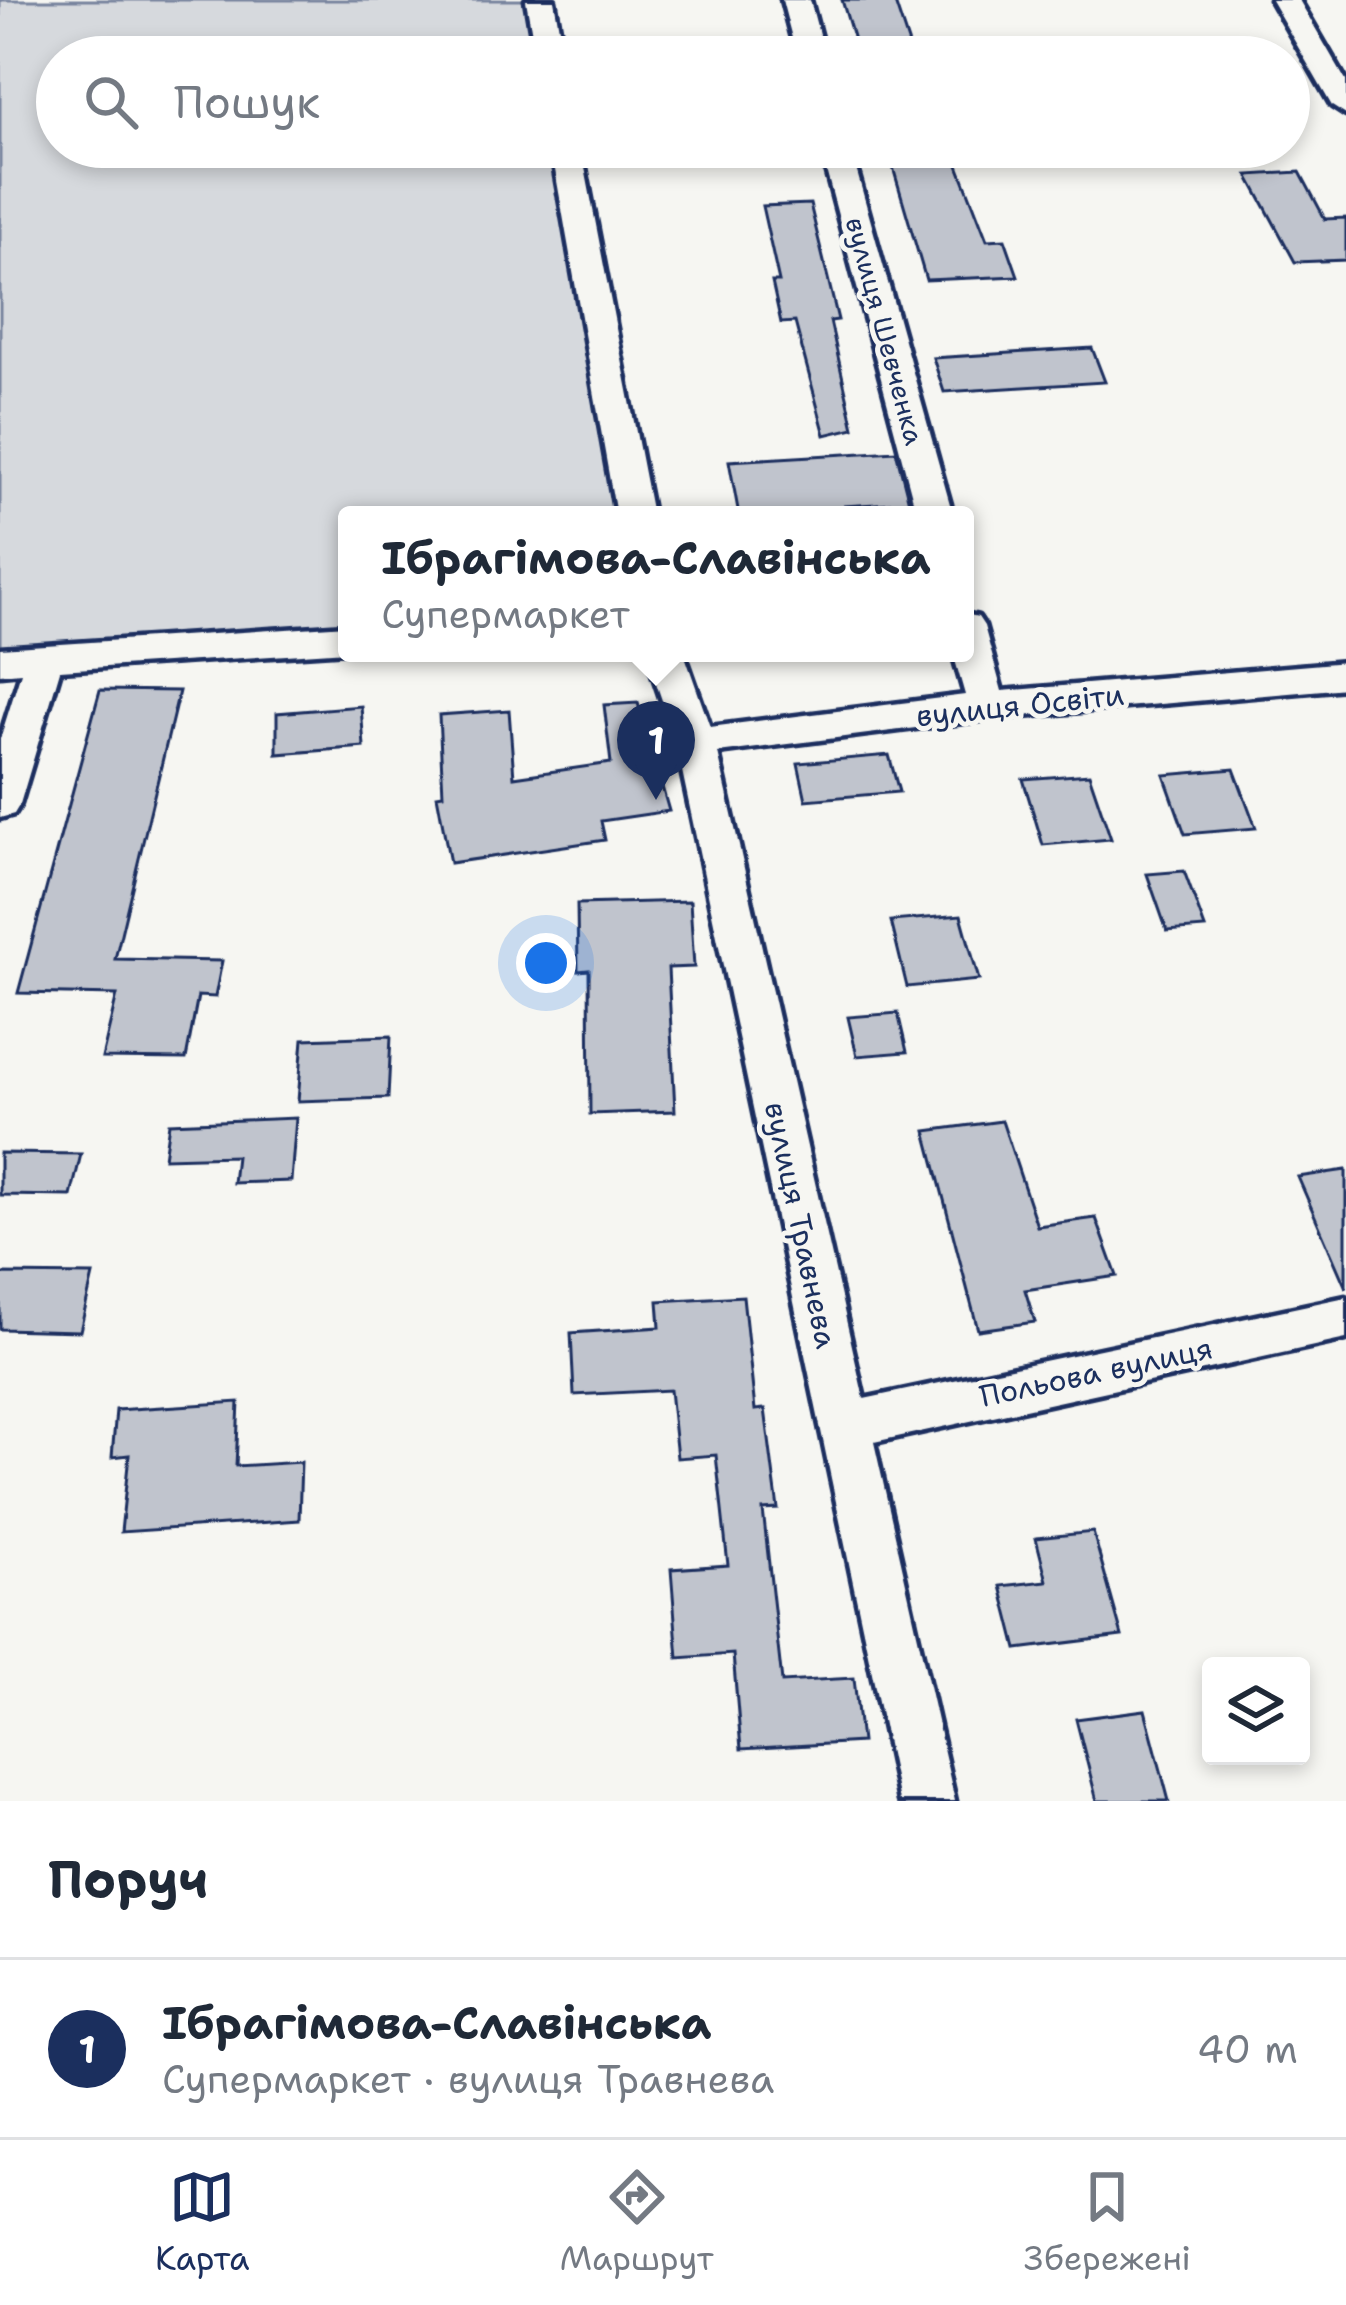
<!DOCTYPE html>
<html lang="uk">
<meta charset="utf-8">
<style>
body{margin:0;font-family:"Shantell Sans",sans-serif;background:#f2f2f3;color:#1f2937}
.controls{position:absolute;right:36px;bottom:36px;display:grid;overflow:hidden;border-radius:12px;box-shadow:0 6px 18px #0003}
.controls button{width:108px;height:108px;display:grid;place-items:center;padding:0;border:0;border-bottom:3px solid #e0e1e3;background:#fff;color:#1f2937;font:60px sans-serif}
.you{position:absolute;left:546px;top:963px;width:42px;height:42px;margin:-30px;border:9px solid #fff;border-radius:50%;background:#1a73e8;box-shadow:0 0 0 18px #1a73e833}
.badge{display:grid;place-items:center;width:78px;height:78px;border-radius:50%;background:#1b2f5e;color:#fff;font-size:39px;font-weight:700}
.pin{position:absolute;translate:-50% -99px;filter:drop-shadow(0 3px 6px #0008)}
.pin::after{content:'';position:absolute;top:63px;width:42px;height:36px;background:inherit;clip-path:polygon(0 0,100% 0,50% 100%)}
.popup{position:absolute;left:338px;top:506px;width:636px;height:156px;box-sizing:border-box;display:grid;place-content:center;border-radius:12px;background:#fff;filter:drop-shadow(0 3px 9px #0005);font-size:39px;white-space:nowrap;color:#747a83}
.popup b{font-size:45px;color:#1f2937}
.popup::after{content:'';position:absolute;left:50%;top:100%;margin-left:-24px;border:24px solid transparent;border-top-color:#fff}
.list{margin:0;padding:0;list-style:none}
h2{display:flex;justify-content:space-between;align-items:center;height:156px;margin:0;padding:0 48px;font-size:51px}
h2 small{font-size:39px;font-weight:400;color:#747a83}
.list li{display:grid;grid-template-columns:78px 1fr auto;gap:36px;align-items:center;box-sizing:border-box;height:180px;padding:0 48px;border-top:3px solid #e0e1e3}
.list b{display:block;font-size:45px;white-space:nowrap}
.list p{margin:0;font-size:39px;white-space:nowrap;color:#747a83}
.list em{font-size:39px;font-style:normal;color:#747a83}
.icon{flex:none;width:66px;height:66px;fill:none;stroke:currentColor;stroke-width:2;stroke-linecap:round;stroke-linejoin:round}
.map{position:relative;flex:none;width:1346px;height:1801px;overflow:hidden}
.search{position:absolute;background:#fff;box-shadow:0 6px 18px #0003;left:36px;right:36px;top:36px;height:132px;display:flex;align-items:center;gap:30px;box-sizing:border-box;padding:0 42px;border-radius:66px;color:#747a83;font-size:45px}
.sheet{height:336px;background:#fff}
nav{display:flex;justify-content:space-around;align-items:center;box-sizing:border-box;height:168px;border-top:3px solid #e0e1e3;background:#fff;font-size:33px;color:#747a83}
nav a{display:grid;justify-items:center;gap:6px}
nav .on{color:#1b2f5e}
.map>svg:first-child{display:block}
</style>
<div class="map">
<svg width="1346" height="1801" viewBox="0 0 1346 1801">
<rect width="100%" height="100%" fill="#f6f6f2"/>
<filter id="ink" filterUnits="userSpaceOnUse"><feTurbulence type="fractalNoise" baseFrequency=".00833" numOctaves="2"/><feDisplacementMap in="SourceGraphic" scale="24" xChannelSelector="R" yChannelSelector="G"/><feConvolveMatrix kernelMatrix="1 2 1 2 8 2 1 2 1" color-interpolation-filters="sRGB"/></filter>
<g filter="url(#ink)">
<path fill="#d6d9dd" stroke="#78849e" stroke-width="3" d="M0,0H540L550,57H57V147H566L634,515H347V634L0,652Z"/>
<path fill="#c0c4cd" stroke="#1b2f5e" stroke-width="3" d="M842,0H894L913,57H859Z
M893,147H951L987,240L1005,239L1018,276L926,280L892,164H898Z
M1300,172L1325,219L1346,218V260L1295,262L1248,175Z
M810,204L838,320L830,321L854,428L825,435L795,322L781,323L772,282H779L762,206Z
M1092,348L1105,382L944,392L933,358Z
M896,451L909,502L845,506L848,515H739L729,461Z
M100,690L179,691L115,959L222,961L215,997L198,996L186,1059L102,1058L117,995L18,993Z
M638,703L669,811L601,821L605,840L450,863L437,795L443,794L439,715L509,710L514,777L611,763L604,705Z
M361,706L364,747L277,754V713Z
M889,755L899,792L806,800L798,763Z
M1234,769L1256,828L1185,834L1164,775Z
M1089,774L1111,839L1043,845L1023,779Z
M1184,871L1205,928L1167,931L1147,874Z
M690,901L694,967L668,968L675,1111L590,1114L589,970L578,971L577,904Z
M961,915L979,980L907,987L891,921Z
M898,1013L907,1052L857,1056L848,1017Z
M391,1036L388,1098L298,1101L303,1039Z
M296,1118L291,1181L233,1183L236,1156L164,1158L169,1123Z
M1002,1121L1037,1226L1096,1218L1117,1276L1025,1290L1035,1322L978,1330L926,1131Z
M0,1153L81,1154L71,1196L0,1195Z
M1346,1170V1288L1298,1177Z
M0,1274L93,1275L80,1331L0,1329Z
M743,1296L755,1410L765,1409L778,1509L763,1510L782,1682L854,1678L861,1742L741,1749L733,1654L678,1658L671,1569L728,1565L716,1455L677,1458L670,1390L574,1395L571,1333L660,1327L658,1301Z
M239,1402L236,1466L301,1462L299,1520L121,1532L129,1455L112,1457L116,1410Z
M1093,1532L1122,1636L1017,1649L1001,1586L1047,1581L1036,1538Z
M1145,1710L1169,1801H1097L1076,1719Z"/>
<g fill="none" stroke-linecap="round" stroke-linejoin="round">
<g stroke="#1b2f5e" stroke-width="9">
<path id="street" d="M526,0H554L564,57H536Z
M782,0H810L825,57H797Z
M1271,0H1299L1346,81V115L1332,106Z
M551,147H581L652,515H616Z
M820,147H850L953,515H917Z
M965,614L978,617L984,626L1002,691L1346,662V688L987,719L718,753L864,1399L1346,1297V1339L874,1442L955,1801H899L676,742L646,653H684L710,727L965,695L953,653H965Z
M347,625V651L60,670L20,804L14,814L0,818V739L21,672L0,674V648Z"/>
</g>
<use href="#street" fill="#f6f6f2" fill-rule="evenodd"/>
</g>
</g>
<g text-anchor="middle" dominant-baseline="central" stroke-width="10" stroke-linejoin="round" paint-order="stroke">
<g font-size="27" fill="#1b2f5e" stroke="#f6f6f2">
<text transform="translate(885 331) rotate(75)">вулиця Шевченка</text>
</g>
<g font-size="30" fill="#1b2f5e" stroke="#f6f6f2">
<text transform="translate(1020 705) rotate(-6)">вулиця Освіти</text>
<text transform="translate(801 1225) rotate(78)">вулиця Травнева</text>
<text transform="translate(1096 1372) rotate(-12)">Польова вулиця</text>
</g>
</g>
</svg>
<div class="controls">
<button><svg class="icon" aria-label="layers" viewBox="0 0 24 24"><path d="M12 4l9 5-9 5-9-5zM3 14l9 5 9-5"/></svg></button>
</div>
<div class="you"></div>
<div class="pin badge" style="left:656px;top:800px">1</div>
<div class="popup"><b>Ібрагімова-Славінська</b>Супермаркет</div>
<div class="search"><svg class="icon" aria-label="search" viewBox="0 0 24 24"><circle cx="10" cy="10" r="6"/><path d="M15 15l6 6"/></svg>Пошук</div>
</div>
<section class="sheet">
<h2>Поруч<small></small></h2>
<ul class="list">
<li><span class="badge">1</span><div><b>Ібрагімова-Славінська</b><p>Супермаркет · вулиця Травнева</p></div><em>40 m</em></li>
</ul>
</section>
<nav>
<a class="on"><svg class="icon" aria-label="map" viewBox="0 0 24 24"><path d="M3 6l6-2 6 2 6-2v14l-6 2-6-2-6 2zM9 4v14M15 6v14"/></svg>Карта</a>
<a><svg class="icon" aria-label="directions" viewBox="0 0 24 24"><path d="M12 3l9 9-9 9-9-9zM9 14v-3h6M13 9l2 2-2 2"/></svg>Маршрут</a>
<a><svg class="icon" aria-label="saved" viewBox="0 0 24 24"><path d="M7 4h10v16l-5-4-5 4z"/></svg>Збережені</a>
</nav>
